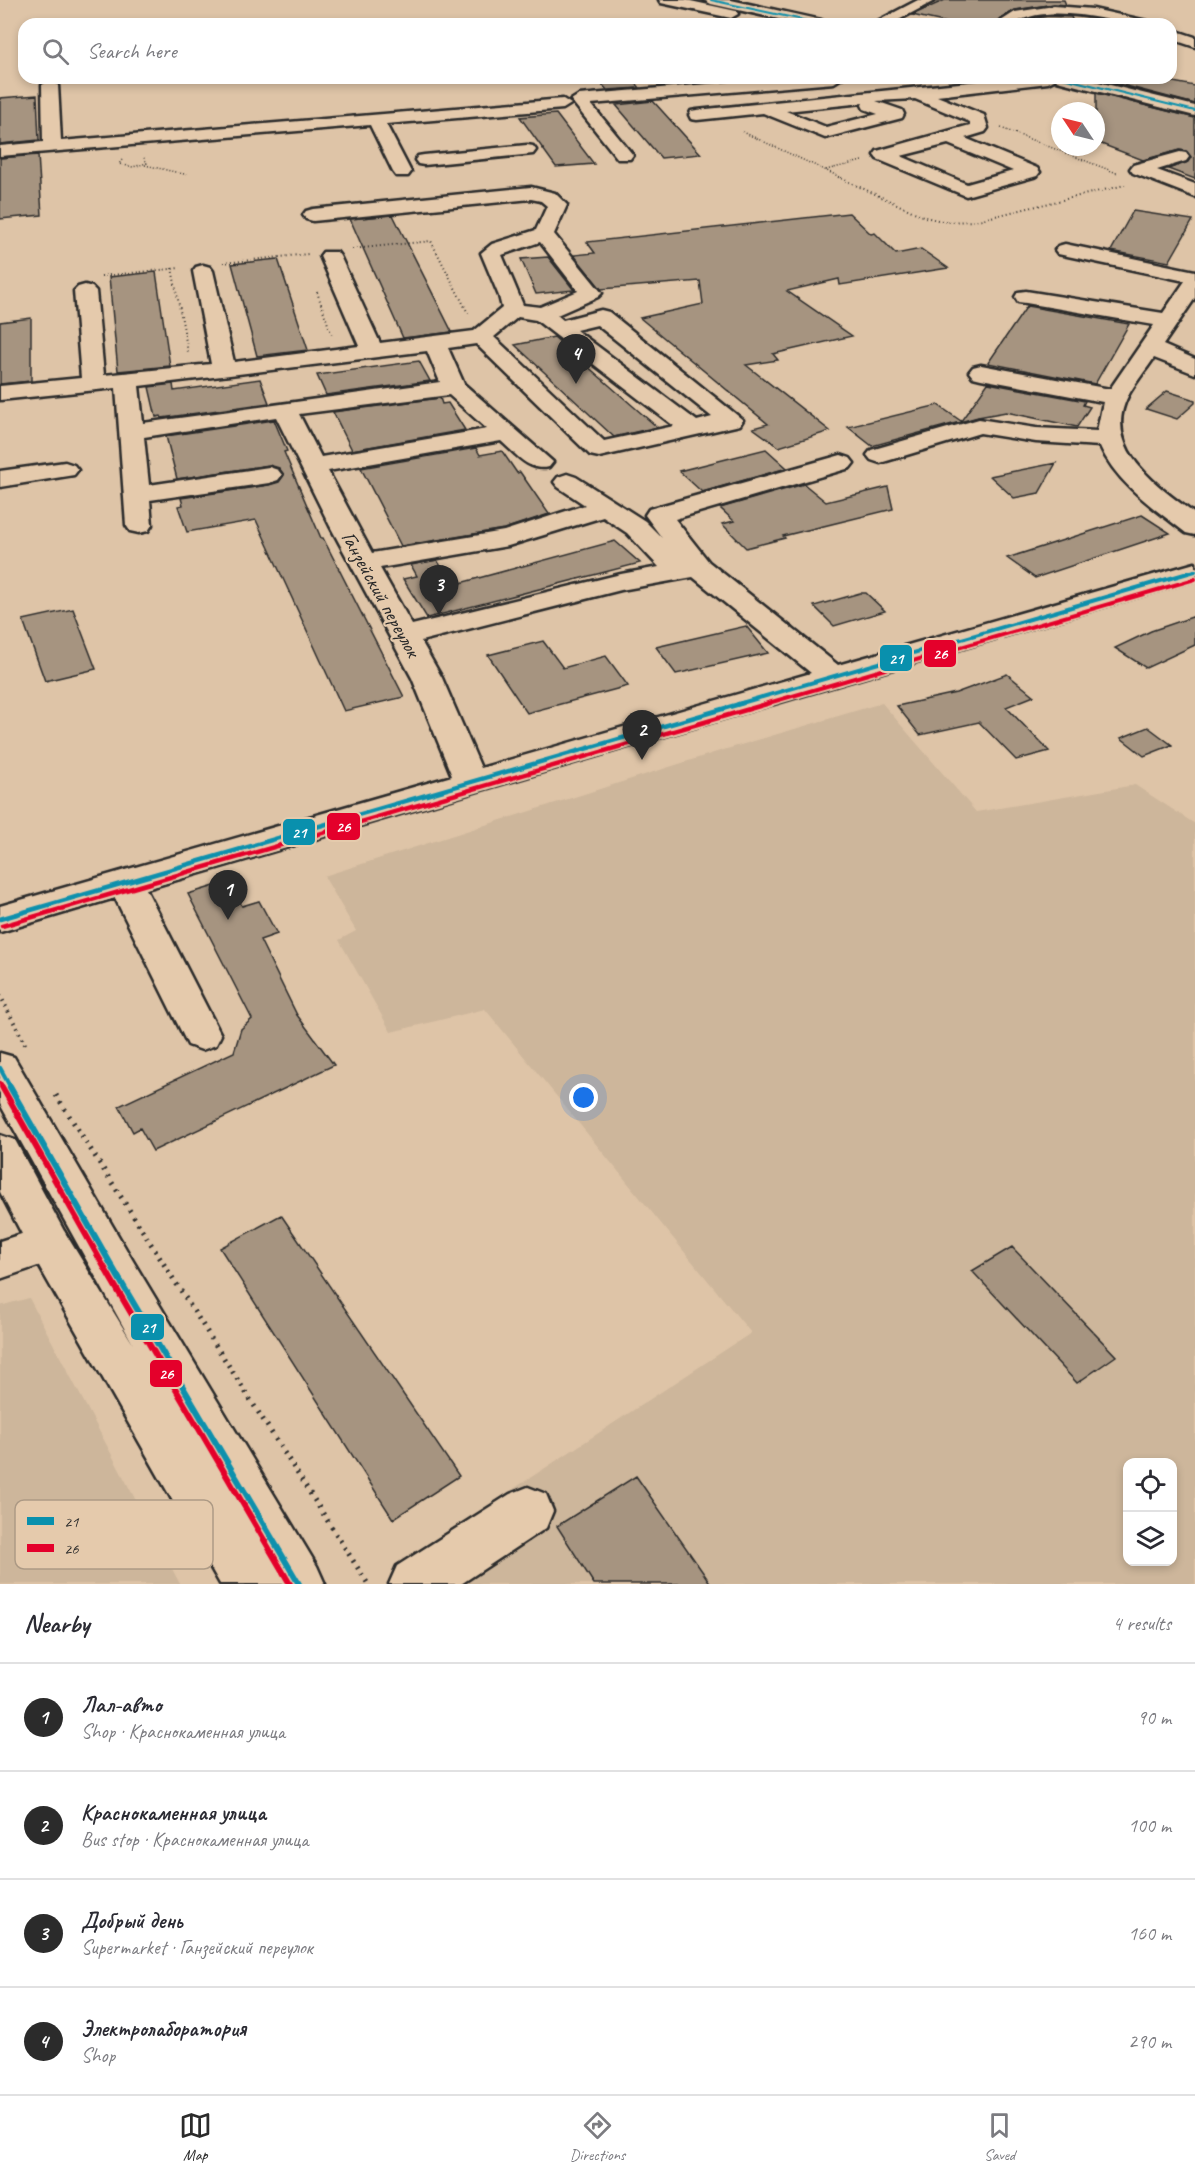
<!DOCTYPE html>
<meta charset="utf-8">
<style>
body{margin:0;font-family:Caveat,sans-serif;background:#f7f7f7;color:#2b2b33}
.controls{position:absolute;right:18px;bottom:18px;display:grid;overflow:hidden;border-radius:12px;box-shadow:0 3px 9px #0003}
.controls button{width:54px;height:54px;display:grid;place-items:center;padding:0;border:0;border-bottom:2px solid #e1e1e2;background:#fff;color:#2b2b33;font:30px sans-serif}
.compass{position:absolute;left:1051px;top:102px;width:54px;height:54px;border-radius:50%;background:#fff;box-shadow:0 3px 9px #0003;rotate:305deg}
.you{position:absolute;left:584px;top:1098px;width:21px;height:21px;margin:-15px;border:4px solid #fff;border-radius:50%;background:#1a73e8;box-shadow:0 0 0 9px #1a73e833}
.badge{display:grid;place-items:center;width:39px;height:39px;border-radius:50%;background:#2b2b2b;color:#fff;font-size:20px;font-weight:700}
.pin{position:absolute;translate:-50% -50px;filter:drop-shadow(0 2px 3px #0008)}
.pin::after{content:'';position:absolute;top:32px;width:21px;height:18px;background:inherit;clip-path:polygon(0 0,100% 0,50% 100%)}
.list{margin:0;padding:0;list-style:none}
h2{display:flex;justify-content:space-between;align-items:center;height:78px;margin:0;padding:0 24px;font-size:26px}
h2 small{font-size:20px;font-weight:400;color:#7c7c81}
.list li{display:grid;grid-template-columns:39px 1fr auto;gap:18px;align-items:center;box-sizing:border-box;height:108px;padding:0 24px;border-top:2px solid #e1e1e2}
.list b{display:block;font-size:22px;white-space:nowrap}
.list p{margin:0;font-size:20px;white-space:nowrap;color:#7c7c81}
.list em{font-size:20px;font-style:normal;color:#7c7c81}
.icon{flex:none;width:33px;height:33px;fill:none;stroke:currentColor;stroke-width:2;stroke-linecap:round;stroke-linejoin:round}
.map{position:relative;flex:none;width:1195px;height:1584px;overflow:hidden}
.search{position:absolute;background:#fff;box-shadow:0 3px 9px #0003;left:18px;right:18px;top:18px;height:66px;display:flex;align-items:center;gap:15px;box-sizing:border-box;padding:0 21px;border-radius:18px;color:#7c7c81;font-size:22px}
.sheet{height:510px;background:#fff}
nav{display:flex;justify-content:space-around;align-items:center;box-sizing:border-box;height:84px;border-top:2px solid #e1e1e2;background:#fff;font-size:16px;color:#7c7c81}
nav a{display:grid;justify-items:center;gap:3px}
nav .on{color:#2b2b2b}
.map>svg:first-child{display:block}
</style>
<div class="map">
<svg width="1195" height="1584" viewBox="0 0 1195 1584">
<rect width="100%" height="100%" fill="#dec4a7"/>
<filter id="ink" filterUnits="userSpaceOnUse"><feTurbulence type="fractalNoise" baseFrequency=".0167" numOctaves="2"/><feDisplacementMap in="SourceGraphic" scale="12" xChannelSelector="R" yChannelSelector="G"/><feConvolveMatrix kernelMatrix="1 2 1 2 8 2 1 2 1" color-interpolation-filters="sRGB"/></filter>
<g filter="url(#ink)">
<path fill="#cdb69b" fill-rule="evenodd" d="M882,703L976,812L1135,785L1195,824V1584H415L402,1562L751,1333L485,1009L391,1032L339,940L356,931L324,876L720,751ZM1128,1462H1172V1562H1128Z
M29,1298L180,1584H0V1306Z"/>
<path fill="#a69480" stroke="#2b2b2b" stroke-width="1.5" d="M945,0H1064L1066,5L1054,4L1015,10L1000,19V24H952L912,15Z
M1048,16L1071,17L1074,24H1020L1033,19Z
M1096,78H1152L1195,86V104Z
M633,79L640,88L607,90L600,82Z
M1096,93L1195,118V179L1168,169L1188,162L1191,157L1186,151L1179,150L1143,160L1096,142Z
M37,95L39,140L0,144V98Z
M653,101L701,154L661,158L616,105Z
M556,114L594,164L556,167L520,117Z
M38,155L42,215L0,219V158Z
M1133,211L1193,220L1169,262L1111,251Z
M849,213L871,234L875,233L896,254L921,249L948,268L840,285L839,279L787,291L852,336L773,354L778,360L746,365L830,431L779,447L753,428L768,424L640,318L703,304L700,281L601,289L574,255L595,253L587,242Z
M393,215L452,332L403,338L350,219Z
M548,257L574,290L536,294L521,259Z
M278,259L308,350L257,356L232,264Z
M156,272L170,366L118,371L109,277Z
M1027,306L1129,324L1095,384L988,363Z
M31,318V381L0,384V322Z
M554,337L657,427L614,437L515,345Z
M419,361L430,381L326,395L317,375Z
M260,379L269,403L162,418L161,416L156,417L149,387L173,384L174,391Z
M988,383L1085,401L1083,405L1090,407L1077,427L1006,412L978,417L872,446L848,427L938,405L961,421Z
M1167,391L1195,400V403L1177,419L1146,409Z
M440,398L442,404L448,403L465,430L352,450L333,412Z
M274,420L287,451L284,452L321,538H323L404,697L344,711L256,520L187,532L178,506L183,505L181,498L269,485L279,482L284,475L279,468L269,465L177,479L166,436Z
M476,448L480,455L502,451L517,473L520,472L549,514L504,529L401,546L361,468Z
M766,449L787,468L702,492L679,471Z
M1056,463L1039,493L1014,498L990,476Z
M804,484L826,502L888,487L893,509L783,536L785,538L746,548L722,524L734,521L720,508Z
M1142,515L1170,533L1035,578L1007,558Z
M615,541L640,563L427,618L403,579L417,576L411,565L437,560L453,585Z
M860,593H866L885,611L834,626L814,606Z
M73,609L96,669L45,681L23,620Z
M1195,616V645L1146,668L1115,648L1151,631Z
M746,626L768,653L676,674L656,647Z
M543,641L563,668L606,656L628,686L527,713L488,655Z
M1007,674L1034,696L1006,707L1049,751L1016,760L979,722L920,735L897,706L956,693Z
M1148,727L1172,745L1144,756L1121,738Z
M228,882L242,906L259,901L277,934L260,940L297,1015L334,1065L153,1151L140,1128L133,1132L119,1106L234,1052L241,1029L252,1019L188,894Z
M281,1215L459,1476L393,1519L220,1248Z
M1012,1247L1116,1356L1077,1383L972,1271Z
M636,1476L711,1584H594L557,1526Z"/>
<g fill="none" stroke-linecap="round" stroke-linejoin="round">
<g stroke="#2b2b2b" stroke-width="5">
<path id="minor" d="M659,0H686L736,11L738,14L731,18L661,3Z
M704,0H731L821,20L828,24H801L711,4Z
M918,0H936L891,24H872Z
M1054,6L1093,9L1147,21L1149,24C1109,24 1055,2 1017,22L1018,24H1003L1001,21L1015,12Z
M1171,29L1195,37V47L1171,39Z
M778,78H842L834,83L591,104L633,155L630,159H618L571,100L579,95Z
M1008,78H1082L1195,106V116L1057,81L1056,79L1048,83L937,96L984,115L988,128L985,132L965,138L1037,168L1040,172L1037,176L966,196L877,159L874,155L877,151L970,125V122L915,99L876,101L902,110L904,114L902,118L825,138L763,113L697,120L691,119L689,115L691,111L697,110ZM863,103L862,105L864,109L878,114L826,127L786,111ZM948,144L1013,171L967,184L901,156Z
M50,80L58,85L61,141L563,99L571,104L563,109L386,124L411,172L408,176H396L393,172L370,125L0,156V146L43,142L42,85Z
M527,145L533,146L536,150L533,154L424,165L418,164L415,160L418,156L424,155Z
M1180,152L1186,153L1189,157L1186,161L1157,170L1195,184V197L1133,173L1130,169L1133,165Z
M531,187L555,193L567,205L554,234L602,293L598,297L557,315L563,320L601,310L609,312L743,420L740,425L599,457L590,455L476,344L448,348L464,384L553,462L549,467C529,472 516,454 501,441L328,471L372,553L504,531L585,505L558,487L554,482L558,477L567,474L576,477L645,521L662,538L645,515L649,509L841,455L850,458L854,463L850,468L675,519L709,562L838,665L1195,563V580L146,889L221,1035L216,1045L202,1050L188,1045L115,898L0,932V906L452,776L412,678L330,526L276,417L144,437L149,485L269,467L278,470L282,475L278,480L269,483L150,500L152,525L148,531L139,533L130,531L126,525L116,388L0,400V386L81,378L74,291L78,287L85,285L92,287L96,291L104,375L211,364L193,271L196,267L203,265L210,267L213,271L234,362L359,346L320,256L323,252H337L340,256L380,343L474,331L502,308L499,296L481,253L492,244L536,230L547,206L541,201L531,199L313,221L306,219L303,215L306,211L313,209ZM540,242L578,291L540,307L523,305L502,255ZM518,317L536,320L674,426L604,441L494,337ZM597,325L712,417L697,421L576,330ZM427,351L440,382L143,423L139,386ZM449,395L487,429L321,457L299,414ZM603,517L627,533L659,567L621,574L412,625L380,568L508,546ZM693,577L811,673L481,768L442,678L421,641L621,590Z
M1065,244L1195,271V298L1163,345L1195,359V374L1154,358C1146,370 1135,383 1128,396C1101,449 1159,487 1195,514V535L1186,533C1155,509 1116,483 1100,446L1036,442L980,433L880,463L871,460L867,455L871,450L979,419L1036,428L1097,431L1103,402L981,379L973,377L969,372L973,367L981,365L1110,389L1154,325L1026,303L1018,302L1015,297L1018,292L1026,291L1163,313L1185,281L1058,254L1055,250L1058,246Z
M65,462L74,465L78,470L74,475L0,487V471Z
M49,1225L64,1231L71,1244L64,1257L0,1279V1241Z
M528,1487L546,1494L553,1511L546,1528L461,1584H389L397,1566L510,1494Z"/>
</g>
<g stroke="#2b2b2b" stroke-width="5">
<path id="major" d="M0,1053L14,1057L133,1261L317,1566L325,1584H220L34,1257L0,1192V1135L15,1140L64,1231L133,1344L0,1104Z"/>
</g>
<path stroke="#2b2b2b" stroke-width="1.5" stroke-dasharray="1 2" stroke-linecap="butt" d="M1001,128L1117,173
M743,132L842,178
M122,160L119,164L133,167L147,163L144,158
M145,165L188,175
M826,170L862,161"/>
<path stroke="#2b2b2b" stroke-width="2" stroke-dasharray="1 3" stroke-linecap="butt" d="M838,177L925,217L946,222L974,221L1125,185
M352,249L431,241L469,315
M223,263L308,254
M172,268L188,352
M101,276L180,268
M317,292L332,336"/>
<path stroke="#2b2b2b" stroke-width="4" stroke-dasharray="1.5 4.5" stroke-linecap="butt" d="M0,995L27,1048"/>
<path stroke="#2b2b2b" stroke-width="5" stroke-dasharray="2 6" stroke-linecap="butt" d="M56,1095L368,1584"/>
<use href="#minor" fill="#e5caac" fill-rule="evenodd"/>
<use href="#major" fill="#e5caac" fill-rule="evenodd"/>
<g stroke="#e5caac" stroke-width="4.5">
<path id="bus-1-far3" d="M711,0L821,24
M1063,78L1195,111"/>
</g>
<g stroke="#e5caac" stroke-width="8">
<path id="bus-1-far2" d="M738,704L1195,571"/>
</g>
<g stroke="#e5caac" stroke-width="9">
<path id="bus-1-far1" d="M0,919L743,703
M0,1068L11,1088"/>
</g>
<g stroke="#e5caac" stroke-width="10">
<path id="bus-1" d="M10,1087L117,1275L299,1584"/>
</g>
<g stroke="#e5caac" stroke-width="8">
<path id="bus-2-far2" d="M765,704L1195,579"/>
</g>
<g stroke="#e5caac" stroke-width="9">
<path id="bus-2-far1" d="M2,926L770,703
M0,1083L3,1088"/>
</g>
<g stroke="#e5caac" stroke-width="10">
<path id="bus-2" d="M2,1087L111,1279L290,1584"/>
</g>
<use href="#bus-1-far3" stroke="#0990ad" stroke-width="2"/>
<use href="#bus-1-far2" stroke="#0990ad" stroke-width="4"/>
<use href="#bus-1-far1" stroke="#0990ad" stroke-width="4.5"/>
<use href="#bus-1" stroke="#0990ad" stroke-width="6"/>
<use href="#bus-2-far2" stroke="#e4002b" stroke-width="4"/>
<use href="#bus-2-far1" stroke="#e4002b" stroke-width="4.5"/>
<use href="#bus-2" stroke="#e4002b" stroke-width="6"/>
</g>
</g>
<g text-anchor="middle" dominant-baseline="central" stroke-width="4.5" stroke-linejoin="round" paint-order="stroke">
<g font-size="21" fill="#2b2b2b" stroke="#e5caac">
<text transform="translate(381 594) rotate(61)">Ганзейский переулок</text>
</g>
</g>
<rect x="15" y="1500" width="198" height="69" rx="9" fill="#e5caac" stroke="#ad9a85" stroke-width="1.5"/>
<rect x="27" y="1517" width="27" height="8" fill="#0990ad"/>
<rect x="27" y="1544" width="27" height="8" fill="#e4002b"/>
<g font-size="16" fill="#2b2b2b">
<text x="64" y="1527">21</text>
<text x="64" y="1554">26</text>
</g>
<g stroke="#e5caac" stroke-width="2">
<rect x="923" y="639" width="34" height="29" rx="6" fill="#e4002b"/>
<rect x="879" y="644" width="34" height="28" rx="6" fill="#0990ad"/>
<rect x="326" y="812" width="35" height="29" rx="6" fill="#e4002b"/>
<rect x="282" y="818" width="34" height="28" rx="6" fill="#0990ad"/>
<rect x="130" y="1313" width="35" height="28" rx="6" fill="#0990ad"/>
<rect x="149" y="1359" width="34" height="29" rx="6" fill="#e4002b"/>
</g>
<g font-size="16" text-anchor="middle" font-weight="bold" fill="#fff">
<text x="940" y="659">26</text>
<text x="896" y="664">21</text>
<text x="343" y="832">26</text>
<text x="299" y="838">21</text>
<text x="148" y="1333">21</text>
<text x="166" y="1379">26</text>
</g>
</svg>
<div class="controls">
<button><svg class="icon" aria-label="locate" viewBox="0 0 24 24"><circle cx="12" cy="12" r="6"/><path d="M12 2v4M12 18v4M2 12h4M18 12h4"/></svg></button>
<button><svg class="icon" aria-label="layers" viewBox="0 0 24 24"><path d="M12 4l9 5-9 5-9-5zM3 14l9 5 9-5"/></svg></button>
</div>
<svg class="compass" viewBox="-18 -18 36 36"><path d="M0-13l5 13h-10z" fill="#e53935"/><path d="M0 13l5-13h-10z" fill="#7c7c81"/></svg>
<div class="you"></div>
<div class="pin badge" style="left:228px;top:920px">1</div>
<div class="pin badge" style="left:642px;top:760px">2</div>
<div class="pin badge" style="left:439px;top:615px">3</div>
<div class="pin badge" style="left:576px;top:384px">4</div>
<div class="search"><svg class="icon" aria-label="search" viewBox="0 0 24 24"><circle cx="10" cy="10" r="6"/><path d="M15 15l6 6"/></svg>Search here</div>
</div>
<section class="sheet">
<h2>Nearby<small>4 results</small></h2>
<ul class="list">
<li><span class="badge">1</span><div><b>Лал-авто</b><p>Shop · Краснокаменная улица</p></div><em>90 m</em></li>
<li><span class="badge">2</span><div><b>Краснокаменная улица</b><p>Bus stop · Краснокаменная улица</p></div><em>100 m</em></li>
<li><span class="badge">3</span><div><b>Добрый день</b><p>Supermarket · Ганзейский переулок</p></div><em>160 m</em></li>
<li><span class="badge">4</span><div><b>Электролаборатория</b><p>Shop</p></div><em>290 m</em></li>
</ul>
</section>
<nav>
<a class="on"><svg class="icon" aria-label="map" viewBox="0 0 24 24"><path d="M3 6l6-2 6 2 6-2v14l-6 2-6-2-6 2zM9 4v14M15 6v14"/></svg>Map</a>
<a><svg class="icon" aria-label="directions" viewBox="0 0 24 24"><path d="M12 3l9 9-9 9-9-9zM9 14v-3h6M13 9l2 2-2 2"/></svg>Directions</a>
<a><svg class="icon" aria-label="saved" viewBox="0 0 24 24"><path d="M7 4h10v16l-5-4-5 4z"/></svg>Saved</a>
</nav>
